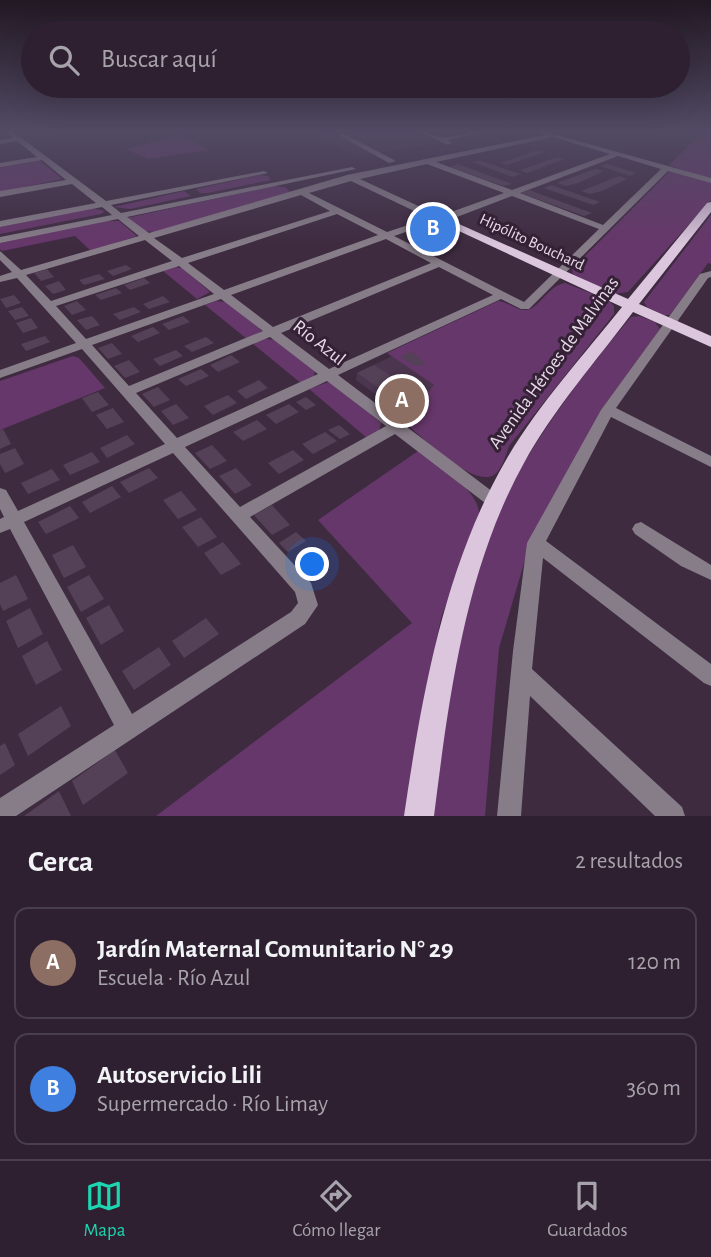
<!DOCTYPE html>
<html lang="es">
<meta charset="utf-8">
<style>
body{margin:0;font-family:"Alegreya Sans",sans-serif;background:#3a2d3c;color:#f1f3f6}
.you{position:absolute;left:313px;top:565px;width:24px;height:24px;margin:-18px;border:5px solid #fff;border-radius:50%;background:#1a73e8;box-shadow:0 0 0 10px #1a73e833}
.badge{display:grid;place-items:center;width:46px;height:46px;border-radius:50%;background:#1dd5b1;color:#fff;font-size:23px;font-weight:700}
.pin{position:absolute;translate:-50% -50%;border:4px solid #fff;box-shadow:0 2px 7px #0006}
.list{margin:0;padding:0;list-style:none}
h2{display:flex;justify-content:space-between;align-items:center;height:91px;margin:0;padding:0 28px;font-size:30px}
h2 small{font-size:23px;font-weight:400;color:#a7a3ab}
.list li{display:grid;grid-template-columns:46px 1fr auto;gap:21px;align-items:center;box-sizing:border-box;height:112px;margin:0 14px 14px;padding:0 14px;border:2px solid #493e4c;border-radius:14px}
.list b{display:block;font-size:26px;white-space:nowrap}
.list p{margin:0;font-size:23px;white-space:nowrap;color:#a7a3ab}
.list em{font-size:23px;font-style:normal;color:#a7a3ab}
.icon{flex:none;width:38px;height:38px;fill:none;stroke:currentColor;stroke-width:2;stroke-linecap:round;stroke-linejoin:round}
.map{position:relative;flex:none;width:711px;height:816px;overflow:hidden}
.search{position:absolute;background:#2e2030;box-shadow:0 7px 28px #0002;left:21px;right:21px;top:21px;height:77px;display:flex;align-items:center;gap:18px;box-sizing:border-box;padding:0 24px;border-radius:38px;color:#a7a3ab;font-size:26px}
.sheet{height:343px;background:#2e2030}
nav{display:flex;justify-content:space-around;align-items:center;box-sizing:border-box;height:98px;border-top:2px solid #493e4c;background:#2e2030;font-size:19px;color:#a7a3ab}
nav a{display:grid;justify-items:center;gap:4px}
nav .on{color:#1dd5b1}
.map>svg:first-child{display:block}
</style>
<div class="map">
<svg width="711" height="816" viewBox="0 0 711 816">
<rect width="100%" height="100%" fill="#3e2b40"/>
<path fill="#4c354e" d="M311,131H410L438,143L356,157Z
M392,356L434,385L406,417L356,380L357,373Z"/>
<path fill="#66376a" d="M704,131H711V180L669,165Z
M180,135L209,150L148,159L126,149Z
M39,160L62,179L0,192V166Z
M670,171L711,183V200L628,292L613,294L573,274L572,269Z
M259,175L268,176L271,180L208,193H200L196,189Z
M273,186L285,187L290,192L154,232L144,231L127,218Z
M184,191L191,196L130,209L114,207Z
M93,208L105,211L101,214L0,234V227Z
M711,215V264L708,263L670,315H664L647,307L644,302Z
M104,221H119L137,236L91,251L75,236L2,251L0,249V243Z
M175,267L182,268L210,292L197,299L163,271Z
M565,283L608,300L614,306V314L509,446C506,455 502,469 494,475C472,488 420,435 403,421L434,385L387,353L498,301C508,302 516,310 525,310C538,311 548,285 565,283Z
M216,301L227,302L262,331L247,339L205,305Z
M639,316L655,322L660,329L602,409L530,543L499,648L485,816H433C448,698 462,568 524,463C552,415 595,360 631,317Z
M266,339L276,340L315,371L313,379L302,384L253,344Z
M73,356L79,358L105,388L0,430V381Z
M328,382L334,384L381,423L379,431L367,438L309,389Z
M418,451C437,466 479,489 479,514L441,618L417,736L405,816H156L412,623L318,520Z"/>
<path fill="#554157" d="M537,150L545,152L507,165L500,163Z
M557,157L565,159L527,173L520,170Z
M479,160L520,174L513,177L472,162Z
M458,164L512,184L504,186L450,167Z
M607,164L636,173L630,176L601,166Z
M595,169L604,171L578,183L566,186L557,183Z
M619,176L627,179L602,191L590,194L581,191Z
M551,185L600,202L593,205L544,188Z
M529,190L592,213L584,216L521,193Z
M126,265L132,269L113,276L107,271Z
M47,269L54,277L41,281L34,273Z
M99,274L105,279L84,285L79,280Z
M144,278L150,283L130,290L124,285Z
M59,281L66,290L53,294L45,286Z
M116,288L122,293L101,300L95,295Z
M14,295L21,303L6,308L0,299Z
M163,296L170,302L149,309L143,304Z
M77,301L86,310L72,315L64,306Z
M22,307L29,316L15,320L8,311Z
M134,307L141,312L120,320L113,314Z
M92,316L100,325L86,330L77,320Z
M183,316L190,322L169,330L162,324Z
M31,318L38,328L23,333L16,323Z
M153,327L160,333L138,342L131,336Z
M45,336L50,342L26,351L21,344Z
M206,337L214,343L192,352L184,346Z
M112,343L122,354L108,359L98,348Z
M176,350L183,356L160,366L153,359Z
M411,352L427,364L415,366L400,357Z
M231,355L240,362L218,372L210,365Z
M129,360L140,372L125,378L114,366Z
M374,365L416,392L399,402L357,373Z
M201,369L209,376L186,386L178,379Z
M259,380L268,388L246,399L237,391Z
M158,387L170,400L154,407L142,394Z
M98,392L109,405L92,412L82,398Z
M228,395L237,403L213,415L204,406Z
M306,397L316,405L306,410L296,402Z
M176,404L189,418L173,425L161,411Z
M289,404L299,412L276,424L266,415Z
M113,408L124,422L107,429L96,415Z
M257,420L267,429L243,441L233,432Z
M339,425L350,434L340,439L328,430Z
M3,429L11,444L0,449V430Z
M325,432L337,441L313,454L302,444Z
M127,435L135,444L107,458L100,448Z
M212,445L227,461L210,469L195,453Z
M15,448L24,464L5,473L0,464V454Z
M293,450L304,460L279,474L268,463Z
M92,452L100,462L70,475L63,465Z
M149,468L158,478L129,493L120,482Z
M236,468L252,485L235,494L219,476Z
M52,469L60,480L28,494L21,483Z
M112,486L121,497L90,513L82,502Z
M181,491L197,510L178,519L163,500Z
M272,505L290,525L272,535L254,515Z
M70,506L79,518L46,534L38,522Z
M201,517L217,537L198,547L182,527Z
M296,532L306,541L288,552L279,543Z
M223,542L241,564L221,575L204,553Z
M73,545L86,567L64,578L52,555Z
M16,575L28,599L3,611L0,604V583Z
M89,575L104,599L81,612L67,587Z
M109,605L124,631L101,645L86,618Z
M30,608L43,634L18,648L6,621Z
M206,618L219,634L184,658L172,641Z
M47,641L62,670L36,685L22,656Z
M159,647L171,665L134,690L122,671Z
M61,706L71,726L28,756L18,734Z
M5,743L15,765L0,775V746Z
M115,750L128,773L83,805L72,781Z
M59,791L71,816H24Z"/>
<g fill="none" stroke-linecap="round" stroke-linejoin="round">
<path fill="#877d88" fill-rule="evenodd" d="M5,131H12L106,201L264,171L268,173L111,205L121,213L352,167L356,169L127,217L149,233L347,175L545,135L542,133V131L711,178V183L668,171L529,309H521L501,299L338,375L501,498L503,502L501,506L495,508L489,506L395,434L250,517L311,583L318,605L305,624L16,816H0V798L114,725L10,529L0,533V519L4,517L0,509V488L6,490L18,511L165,444L82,349L0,378V370L76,343L17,278L0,282V276L12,272L0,260V251L21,270L139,236L118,219L0,243V237L112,215L102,207L0,227V221L96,203L72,184L0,197V191L66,180L42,160L0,167V163L37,157L17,141L0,144V140L13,138ZM553,137L610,154L512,190L436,162ZM618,156L661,169L603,225L520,193ZM427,164L504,193L440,216L360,179ZM351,181L429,218L387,232L309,193ZM301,195L330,211L182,258L154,238ZM512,196L599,229L524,302L394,236L432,223L449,220ZM337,214L378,235L224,290L188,263ZM386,239L431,263L273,327L231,295ZM145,240L172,261L51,301L26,275ZM179,266L214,294L86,339L56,306ZM439,267L493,295L329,369L281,333ZM221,299L263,331L129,386L92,345ZM270,337L318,374L177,438L136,393ZM327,381L386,426L240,507L185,447ZM173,453L295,592L298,603L291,612L132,714L24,522Z
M418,131C427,130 432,136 440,137C456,138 473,130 488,131L447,140L452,143L448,145Z
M340,134H344L396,161L389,163L340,136Z
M711,271V277L708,278L616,408L711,456V467L611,417L546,541L711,664V686L704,683L543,558L532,669L682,807L685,816H655L530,696L521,816H497L513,651L527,543L601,410L700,274Z
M641,522L711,565V580L681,566L635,534L632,529L635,524Z"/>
<path fill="#dbc6dd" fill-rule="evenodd" d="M711,202V212L639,304L711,336V347L633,312C597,360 553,410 524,463C465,569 449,697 434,816H404C422,695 444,567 506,460C538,405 583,356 622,307L431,218L441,216L628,299L707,203Z"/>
</g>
<linearGradient id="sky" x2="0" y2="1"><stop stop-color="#221823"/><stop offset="0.53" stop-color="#524a64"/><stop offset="1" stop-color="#524a64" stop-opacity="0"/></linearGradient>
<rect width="711" height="245" fill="url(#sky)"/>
<g text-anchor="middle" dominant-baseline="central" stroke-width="6" stroke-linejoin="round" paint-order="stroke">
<g font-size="16" fill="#e8dbe9" stroke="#342135">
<text transform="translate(532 242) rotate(25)">Hipólito Bouchard</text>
</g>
<g font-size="19" fill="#e8dbe9" stroke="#342135">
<text transform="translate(319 343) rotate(38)">Río Azul</text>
<text transform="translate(554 363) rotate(-54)">Avenida Héroes de Malvinas</text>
</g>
</g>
</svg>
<div class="you"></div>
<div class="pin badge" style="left:402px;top:401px;background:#8d6e63">A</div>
<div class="pin badge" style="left:433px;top:229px;background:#3f7fe0">B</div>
<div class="search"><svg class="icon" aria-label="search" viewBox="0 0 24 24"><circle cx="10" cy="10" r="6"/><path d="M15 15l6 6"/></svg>Buscar aquí</div>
</div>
<section class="sheet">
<h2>Cerca<small>2 resultados</small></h2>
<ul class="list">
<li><span class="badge" style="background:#8d6e63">A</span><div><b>Jardín Maternal Comunitario N° 29</b><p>Escuela · Río Azul</p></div><em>120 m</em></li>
<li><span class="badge" style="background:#3f7fe0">B</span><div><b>Autoservicio Lili</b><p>Supermercado · Río Limay</p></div><em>360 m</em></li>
</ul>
</section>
<nav>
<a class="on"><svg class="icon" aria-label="map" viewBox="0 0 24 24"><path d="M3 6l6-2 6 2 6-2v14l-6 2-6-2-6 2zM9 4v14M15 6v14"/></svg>Mapa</a>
<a><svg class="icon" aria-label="directions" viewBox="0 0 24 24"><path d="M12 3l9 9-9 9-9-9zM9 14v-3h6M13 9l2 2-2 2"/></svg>Cómo llegar</a>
<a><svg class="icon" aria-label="saved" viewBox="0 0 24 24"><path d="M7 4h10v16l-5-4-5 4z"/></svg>Guardados</a>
</nav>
